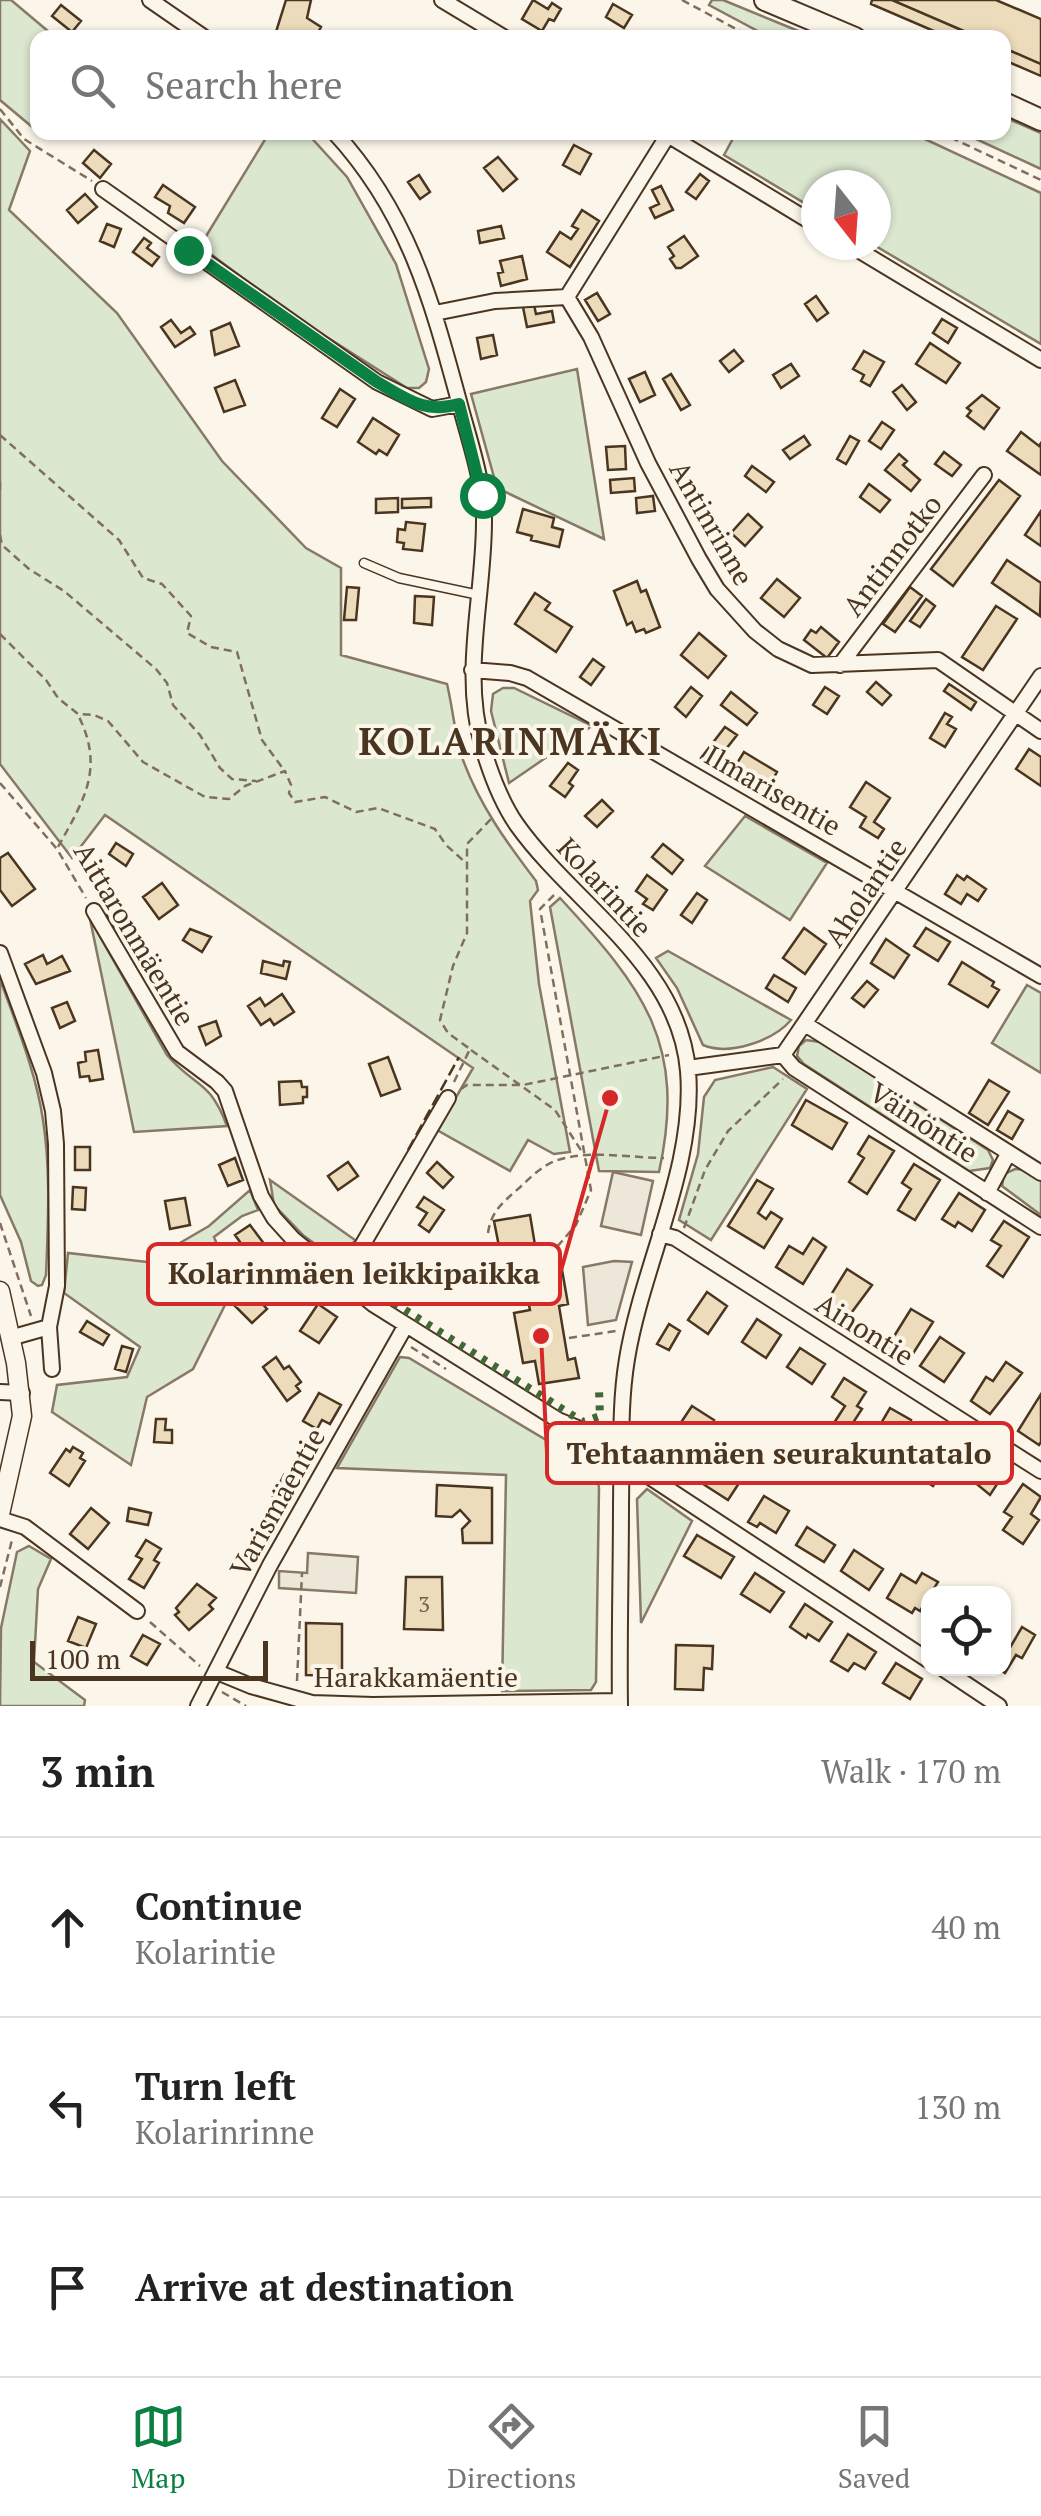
<!DOCTYPE html>
<meta charset="utf-8">
<style>
body{margin:0;font-family:"PT Serif",serif;background:#f6f6f6;color:#222}
.controls{position:absolute;right:30px;bottom:30px;display:grid;overflow:hidden;border-radius:20px;box-shadow:0 2px 8px #0004}
.controls button{width:90px;height:90px;display:grid;place-items:center;padding:0;border:0;border-bottom:2px solid #e0e0e0;background:#fff;color:#222;font:50px sans-serif}
.compass{position:absolute;left:801px;top:170px;width:90px;height:90px;border-radius:50%;background:#fff;box-shadow:0 2px 8px #0004;rotate:163deg}
.scale{position:absolute;left:30px;bottom:25px;width:238px;box-sizing:border-box;padding-left:10px;border:5px solid #4a3520;border-top:0;font-size:28px;line-height:35px;white-space:nowrap;color:#4a3520;-webkit-text-stroke:8px #fbf6e9;paint-order:stroke}
.stop{position:absolute;width:30px;height:30px;margin:-22px;border:8px solid #0b8043;border-radius:50%;background:#fff}
.stop.end{background:#0b8043;border-color:#fff;box-shadow:0 2px 10px #0008}
.list{margin:0;padding:0;list-style:none}
h2{display:flex;justify-content:space-between;align-items:center;height:130px;margin:0;padding:0 40px;font-size:42px}
h2 small{font-size:32px;font-weight:400;color:#767676}
.list li{display:grid;grid-template-columns:65px 1fr auto;gap:30px;align-items:center;box-sizing:border-box;height:180px;padding:0 40px;border-top:2px solid #e0e0e0}
.list b{display:block;font-size:38px;white-space:nowrap}
.list p{margin:0;font-size:32px;white-space:nowrap;color:#767676}
.list em{font-size:32px;font-style:normal;color:#767676}
.icon{flex:none;width:55px;height:55px;fill:none;stroke:currentColor;stroke-width:2;stroke-linecap:round;stroke-linejoin:round}
.map{position:relative;flex:none;width:1041px;height:1706px;overflow:hidden}
.search{position:absolute;background:#fff;box-shadow:0 2px 8px #0004;left:30px;right:30px;top:30px;height:110px;display:flex;align-items:center;gap:25px;box-sizing:border-box;padding:0 35px;border-radius:20px;color:#767676;font-size:38px}
.sheet{height:670px;background:#fff}
nav{display:flex;justify-content:space-around;align-items:center;box-sizing:border-box;height:140px;border-top:2px solid #e0e0e0;background:#fff;font-size:28px;color:#767676}
nav a{display:grid;justify-items:center;gap:5px}
nav .on{color:#0b8043}
.map>svg:first-child{display:block}
</style>
<div class="map">
<svg width="1041" height="1706" viewBox="0 0 1041 1706">
<rect width="100%" height="100%" fill="#fbf6e9"/>
<path fill="#dce7d0" stroke="#887966" stroke-width="2.5" d="M0,0H11L55,37L38,38L37,131L0,100Z
M712,0H723L813,37H769L709,5Z
M1004,117L1041,133V169L963,133L1004,132Z
M0,119L30,151L9,210L117,313L222,461L306,548L341,568V655L447,684C453,709 455,737 463,760C480,806 507,843 536,881L538,890L530,901L539,984L570,1152L554,1154L528,1140L510,1171L437,1130L473,1068L105,815L72,858L0,764Z
M269,133H307L347,177L396,264L429,369L426,382L419,388H407L292,315L200,246Z
M736,133H912L1041,193V344L874,245L876,185H816V210L724,155Z
M577,369L604,539L497,488L471,394Z
M503,688H514L592,726L509,783L491,711L493,694Z
M745,816L827,863L790,920L705,866Z
M560,898C644,989 687,1044 659,1172L599,1171L550,907Z
M90,919L167,1055C195,1088 209,1078 227,1126L134,1132Z
M668,951L791,1020C773,1041 729,1056 703,1045L677,988L656,958Z
M0,979C16,1024 36,1072 43,1120C51,1171 48,1224 46,1275L42,1285L38,1286L31,1281L21,1242L0,1195Z
M1027,985L1041,993V1073L992,1043Z
M806,1040L820,1042L988,1150L993,1160L990,1168L969,1171L804,1064L797,1056L799,1046Z
M773,1067L807,1089L711,1240L679,1220L698,1154L704,1097L715,1080Z
M1015,1169L1026,1170L1041,1179V1215L1002,1186L1004,1174Z
M270,1180L355,1240L344,1257L335,1258L304,1236L274,1205Z
M250,1190L258,1210L242,1216L214,1237L234,1287L193,1369L147,1397L131,1465L52,1412L57,1385L127,1377L140,1347L64,1293L68,1253L147,1262L209,1226Z
M400,1357L409,1358L588,1465L597,1475L599,1488L596,1682L591,1690L502,1691L506,1475L337,1468Z
M647,1489L692,1521L641,1623L637,1499Z
M29,1546L51,1559L38,1589L34,1662L85,1700L84,1706H0L1,1628L17,1552Z"/>
<path fill="#ede7d9" stroke="#887966" stroke-width="2.5" d="M613,1172L653,1181L641,1235L601,1226Z
M614,1261L632,1262L616,1320L588,1325L583,1267Z
M308,1553L358,1557L356,1593L279,1588V1571L307,1573Z"/>
<path fill="#ecdcbc" stroke="#4a3520" stroke-width="2.5" d="M286,0H311L307,18L321,27L315,38H286L276,32Z
M533,0L548,9L552,3L561,9L554,21L549,19L542,31L522,19Z
M872,0H892L980,38H950L871,4Z
M892,0H996L1041,19V64L1004,48V38H980Z
M613,4L632,15L624,28L606,17Z
M61,5L81,21L72,32L52,16Z
M1004,48L1041,64V76L1004,60Z
M574,145L591,154L580,174L563,165Z
M94,150L111,164L100,178L83,163Z
M498,157L517,179L503,191L484,168Z
M700,174L709,181L696,199L686,192Z
M419,175L430,192L420,199L408,182Z
M163,185L195,207L184,223L168,213L170,206L155,197Z
M661,186L673,210L655,218L650,208L659,204L652,190Z
M85,194L97,207L78,223L67,210Z
M582,210L599,221L570,267L547,252L560,232L571,239L578,229L572,226Z
M107,224L121,229L114,247L100,241Z
M501,226L504,238L480,243L478,231Z
M684,236L698,256L681,268H676L670,259L674,256L668,247Z
M144,238L151,243L147,248L159,257L152,266L133,252Z
M522,256L527,279L501,286L498,273L503,272L500,261Z
M597,293L610,314L598,321L585,300Z
M816,296L828,313L817,321L805,304Z
M534,305L536,314L552,311L554,322L527,327L523,307Z
M942,319L957,328L948,343L933,333Z
M171,320L181,333L190,327L195,334L175,347L161,327Z
M230,323L239,346L215,355L211,331Z
M493,335L497,355L481,359L477,338Z
M930,343L960,363L946,383L916,364Z
M734,350L743,361L729,372L720,361Z
M864,351L884,362L870,386L861,381L864,375L853,369Z
M791,364L799,376L781,388L773,375Z
M645,372L655,395L640,402L629,379Z
M671,374L690,405L681,410L663,379Z
M235,380L245,405L224,412L215,388Z
M902,385L916,402L907,410L893,392Z
M340,389L355,399L337,427L322,418Z
M982,395L999,408L984,429L967,416L971,411L967,408Z
M373,418L399,435L387,455L379,450L376,454L358,442Z
M882,422L894,430L881,449L869,441Z
M1021,432L1039,446L1041,443V475L1007,451Z
M804,436L810,445L790,459L783,450Z
M850,436L859,441L846,464L837,459Z
M625,446L626,469L608,470L606,447Z
M944,452L961,465L952,476L935,464Z
M899,454L907,461L903,465L920,480L911,491L885,470Z
M752,466L774,482L766,492L745,476Z
M634,478L635,491L611,493L610,480Z
M999,480L1020,496L953,586L931,569Z
M869,484L890,500L880,512L860,497Z
M653,496L655,511L637,513L636,498Z
M398,498V512L376,513V499Z
M431,498V507L402,508V499Z
M523,509L554,518L552,527L563,530L559,547L531,540L532,536L517,532Z
M1041,511V546L1025,535Z
M748,514L762,527L745,546L731,533Z
M406,522L425,524L422,551L403,549L404,543L397,542L398,529L405,530Z
M1007,560L1041,583L1040,616L992,583Z
M777,579L800,598L784,617L761,598Z
M637,581L641,592L646,590L660,627L646,633L644,629L636,632L632,622L627,625L614,591Z
M347,587L359,588L356,620H344Z
M910,587L922,596L895,632L883,624Z
M535,593L550,603L545,610L572,627L556,652L515,624Z
M415,596L434,597L432,625L414,623Z
M926,599L935,606L920,627L910,621Z
M996,606L1017,619L983,670L962,657Z
M821,627L839,642L827,658L804,640L811,630L816,633Z
M699,633L726,656L708,678L681,655Z
M593,659L604,667L591,685L580,677Z
M876,682L891,695L882,705L867,692Z
M949,684L976,702L971,710L944,691Z
M691,687L702,696L686,717L675,707Z
M825,687L839,696L827,714L813,705Z
M731,692L757,713L747,725L721,705Z
M945,713L952,717L947,724L956,729L945,747L930,738Z
M725,727L737,735L712,767L701,758Z
M1029,749L1041,757V786L1016,769Z
M744,752L777,772L762,798L745,788L748,784L744,781L747,775L734,768Z
M568,763L578,770L569,783L573,786L565,797L550,786Z
M866,782L890,798L874,822L884,829L878,838L860,827L866,817L850,807Z
M602,800L613,811L597,827L585,816Z
M116,843L133,854L126,866L109,854Z
M663,844L683,860L672,874L652,857Z
M8,853L35,889L12,906L0,890V858Z
M647,875L667,890L653,910L643,904L647,899L636,891Z
M957,875L964,880L967,876L986,889L978,901L967,894L961,904L945,894Z
M162,883L178,905L159,919L143,897Z
M697,893L707,900L692,923L681,915Z
M119,900L132,924L117,933L103,909Z
M804,928L826,944L805,974L783,958Z
M926,928L950,942L938,961L914,946Z
M190,929L211,937L202,952L183,940Z
M886,939L909,955L894,978L871,963Z
M43,955L47,964L62,956L70,971L36,984L25,964Z
M263,961L283,966L284,961L290,962L286,979L261,973Z
M962,962L994,982L992,986L999,990L988,1007L949,984Z
M774,975L796,988L788,1002L766,988Z
M867,981L878,990L864,1007L852,998Z
M282,994L294,1012L274,1025L270,1019L261,1025L248,1006L260,998L265,1006Z
M67,1002L75,1021L60,1028L52,1008Z
M216,1021L221,1036L206,1045L199,1027Z
M98,1050L103,1079L90,1081L89,1076L80,1077L78,1063L86,1061L85,1052Z
M388,1057L400,1089L381,1096L369,1064Z
M989,1080L1009,1092L988,1125L969,1113Z
M301,1081L302,1087H307V1097H303V1103L280,1105L279,1082Z
M806,1100L847,1123L832,1149L792,1125Z
M1008,1111L1023,1120L1012,1139L997,1130Z
M869,1136L894,1151L867,1194L849,1182L864,1158L858,1154Z
M75,1147H90V1170H75Z
M235,1158L243,1180L228,1186L219,1165Z
M348,1162L358,1176L338,1190L328,1176Z
M437,1162L453,1177L443,1188L427,1173Z
M914,1164L940,1180L915,1220L898,1210L911,1189L902,1183Z
M757,1180L773,1189L758,1213L766,1219L771,1212L782,1219L764,1248L728,1226Z
M73,1187L86,1188L85,1210L72,1209Z
M959,1193L985,1210L972,1231L958,1222L955,1227L942,1219Z
M424,1197L444,1210L429,1232L419,1225L427,1213L417,1207Z
M185,1198L190,1225L170,1229L165,1201Z
M530,1215L536,1251L518,1255L522,1274L505,1277L494,1221Z
M1004,1221L1029,1237L1003,1277L987,1266L1001,1246L991,1240Z
M250,1225L265,1245L250,1256L235,1235Z
M813,1238L826,1247L803,1284L776,1267L789,1246L803,1254Z
M561,1264L568,1304L559,1306L568,1360L575,1358L579,1378L539,1384L535,1361L523,1363L514,1313L530,1310L527,1296L538,1294L534,1268Z
M847,1269L872,1285L846,1320L824,1306Z
M251,1291L267,1309L252,1323L235,1306Z
M707,1292L727,1306L708,1334L688,1320Z
M318,1304L337,1317L319,1343L300,1331Z
M911,1309L933,1322L909,1360L888,1346Z
M757,1319L781,1335L766,1358L742,1342Z
M87,1321L109,1335L103,1345L80,1332Z
M669,1324L680,1331L669,1350L657,1344Z
M940,1337L964,1353L944,1382L920,1366Z
M122,1346L133,1349L126,1372L115,1369Z
M800,1348L825,1364L812,1384L787,1367Z
M276,1357L284,1369L289,1366L301,1382L296,1386L300,1391L287,1401L263,1367Z
M1006,1362L1022,1373L990,1414L971,1401L986,1377L993,1381Z
M844,1378L866,1392L857,1406L862,1409L847,1432L834,1423L845,1406L832,1397Z
M319,1393L341,1405L330,1424L322,1420L317,1429L303,1421Z
M1041,1394V1442L1039,1445L1018,1431Z
M692,1406L714,1420L700,1441L703,1444L694,1459L679,1449L687,1437L676,1430Z
M890,1408L911,1420L889,1458L875,1450L887,1429L880,1425Z
M156,1419H166L165,1430H172V1443L154,1442Z
M937,1436L957,1449L933,1486L917,1476Z
M73,1447L83,1453L80,1458L85,1461L69,1486L50,1473L66,1449L70,1452Z
M979,1456L1005,1472L990,1495L967,1476Z
M718,1461L743,1477L728,1500L703,1484Z
M284,1475L296,1482L284,1503L273,1496Z
M1023,1484L1041,1497L1031,1514L1039,1520L1023,1544L1003,1530L1012,1517L1004,1512Z
M437,1485L492,1488V1543H463L462,1529L470,1521L460,1510L452,1517L436,1516Z
M764,1496L789,1511L776,1533L760,1523L757,1527L748,1522Z
M91,1508L109,1523L88,1549L70,1534Z
M129,1508L151,1513L148,1525L127,1521Z
M807,1527L835,1545L824,1562L796,1545Z
M697,1535L734,1557L721,1578L684,1556Z
M146,1540L161,1549L154,1560L159,1563L144,1588L129,1579L142,1559L136,1556Z
M854,1550L883,1569L869,1590L841,1571Z
M755,1573L784,1592L770,1612L741,1594Z
M922,1573L938,1582L920,1611L915,1608L912,1613L887,1598L901,1574L916,1583Z
M406,1577H442L443,1630L404,1629Z
M197,1584L216,1598L209,1605L213,1609L189,1630L175,1615L179,1612L176,1608Z
M805,1604L832,1622L819,1641L808,1634L806,1638L790,1627Z
M78,1617L96,1624L86,1648L68,1641Z
M306,1623L342,1624V1676L306,1675Z
M1022,1627L1035,1635L1022,1658L1016,1655L1005,1673L997,1668H1004V1641L1011,1646Z
M848,1634L876,1652L865,1669L854,1663L848,1671L831,1661Z
M143,1635L160,1644L147,1665L131,1656Z
M676,1645L713,1646L712,1669L704,1668L703,1690L675,1689Z
M896,1663L922,1679L910,1699L883,1683Z"/>
<g fill="none" stroke-linecap="round" stroke-linejoin="round">
<g stroke="#4a3520" stroke-width="11">
<path id="service" d="M364,563L399,578L479,595"/>
</g>
<g stroke="#4a3520" stroke-width="18">
<path id="minor" d="M150,0L205,38
M442,0L505,38
M334,132C409,213 432,302 460,405C470,443 484,482 484,521C484,598 461,672 483,748C491,775 501,802 517,825C574,905 679,964 688,1071C696,1166 642,1266 627,1359C619,1407 622,1455 621,1503C621,1571 619,1638 620,1706
M663,132L816,225
M103,189L377,382L432,409L459,404
M850,245L1041,360
M567,297L668,135
M435,313L495,301L567,297L591,337L648,463L699,559L717,589L755,631L778,649L812,665L938,660L1041,731
M840,665L984,475
M472,670L510,673L527,678L1041,976
M94,911L177,1052L217,1082L225,1091L261,1196L274,1218L293,1239L373,1304L558,1420L595,1435L622,1438
M0,953L44,1073L53,1111L56,1144L57,1286L49,1327L10,1338
M805,1024L1041,1173
M783,1055L794,1068L1041,1227
M688,1068L783,1055L1041,676
M987,1193L1008,1154
M660,1234L675,1238L1041,1471
M342,1280L448,1098
M49,1327L52,1369
M0,1392L22,1393
M621,1467L636,1468L928,1660
M0,1519L25,1527L137,1611
M942,1668L999,1706
M217,1672L251,1686L312,1703L373,1705L620,1701
M198,1706L270,1565L406,1325"/>
</g>
<g stroke="#4a3520" stroke-width="21">
<path id="tertiary" d="M0,1291L16,1363L22,1416L0,1514"/>
</g>
<g stroke="#4a3520" stroke-width="24">
<path id="secondary" d="M765,0L855,38
M1004,103L1041,120"/>
</g>
<path stroke="#7f6f5c" stroke-width="2.5" stroke-dasharray="8 5" stroke-linecap="butt" d="M682,0L753,38
M0,109L24,139L92,181
M939,132L1041,180
M0,435L119,540L143,578L162,584L191,616L187,633L211,647L237,652L262,740L284,770
M0,482V492
M0,535L2,545L29,569L64,591L156,669L167,683L173,705L200,735L220,768L232,779L256,781
M0,634L46,680L58,698L78,714L94,715L108,721L143,762L205,797L229,799L245,786L285,771L291,785L289,793L295,802L325,797L356,812L378,808L435,829L446,845L466,863
M0,783L57,849L86,898
M58,847C84,800 105,768 78,715
M554,895L540,909L591,1190L576,1225L556,1248L554,1259
M471,1050L555,1110L584,1155
M454,1082L470,1049L448,1033L440,1020L453,966L467,933V844L493,817
M461,1089L467,1085H523L669,1055
M0,1223L31,1316
M684,1228L705,1170L728,1131L783,1079
M488,1233C491,1212 502,1203 518,1189C529,1179 540,1167 555,1161C588,1149 630,1158 664,1158
M569,1338L616,1331
M411,1347L446,1369
M551,1435L607,1470
M0,1587L12,1540
M150,1622L200,1666
M297,1681L302,1573
M222,1692L246,1706"/>
<use href="#service" stroke="#fbf6e9" stroke-width="8"/>
<use href="#minor" stroke="#fbf6e9" stroke-width="14"/>
<use href="#tertiary" stroke="#fbf6e9" stroke-width="18"/>
<use href="#secondary" stroke="#fbf6e9" stroke-width="20"/>
<path stroke="#436837" stroke-width="8" stroke-dasharray="5 8" stroke-linecap="butt" d="M394,1303L583,1422L600,1416L599,1390"/>
<path stroke="#4a3520" stroke-width="2.5" stroke-dasharray="12 5" stroke-linecap="butt" d="M408,1150L459,1057"/>
</g>
<g fill="none" stroke-linecap="round" stroke-linejoin="round">
<path stroke="#0b8043" stroke-width="12" d="M188,250L377,382C407,399 424,414 459,404L482,495"/>
</g>
<g text-anchor="middle" dominant-baseline="central" stroke-width="8" stroke-linejoin="round" paint-order="stroke">
<g font-size="22" fill="#725f47">
<text x="424" y="1603">3</text>
</g>
<g font-size="28" fill="#4a3520" stroke="#fbf6e9">
<text transform="translate(712 523) rotate(60)">Antinrinne</text>
<text transform="translate(892 555) rotate(-53)">Antinnotko</text>
<text transform="translate(773 790) rotate(30)">Ilmarisentie</text>
<text transform="translate(605 887) rotate(47)">Kolarintie</text>
<text transform="translate(865 892) rotate(-56)">Aholantie</text>
<text transform="translate(135 934) rotate(59)">Aittaronmäentie</text>
<text transform="translate(924 1122) rotate(33)">Väinöntie</text>
<text transform="translate(865 1329) rotate(32)">Ainontie</text>
<text transform="translate(277 1502) rotate(-61)">Varismäentie</text>
<text x="416" y="1676">Harakkamäentie</text>
</g>
<g font-size="38" font-weight="bold" letter-spacing="2.5" fill="#4a3520" stroke="#fbf6e9">
<text x="511" y="741">KOLARINMÄKI</text>
</g>
</g>
<path fill="none" stroke="#d62828" stroke-width="4" d="M610 1098L560 1274M541 1336L547 1453"/>
<g fill="#d62828" stroke="#fbf6e9" stroke-width="4">
<circle cx="610" cy="1098" r="10"/>
<circle cx="541" cy="1336" r="10"/>
</g>
<g fill="#fbf6e9" stroke="#d62828" stroke-width="4">
<rect x="148" y="1244" width="412" height="60" rx="10"/>
<rect x="547" y="1423" width="465" height="60" rx="10"/>
</g>
<g font-size="30" text-anchor="middle" font-weight="bold" fill="#4a3520">
<text x="354" y="1284">Kolarinmäen leikkipaikka</text>
<text x="779" y="1464">Tehtaanmäen seurakuntatalo</text>
</g>
</svg>
<div class="controls">
<button><svg class="icon" aria-label="locate" viewBox="0 0 24 24"><circle cx="12" cy="12" r="6"/><path d="M12 2v4M12 18v4M2 12h4M18 12h4"/></svg></button>
</div>
<svg class="compass" viewBox="-18 -18 36 36"><path d="M0-13l5 13h-10z" fill="#e53935"/><path d="M0 13l5-13h-10z" fill="#767676"/></svg>
<div class="scale">100 m</div>
<div class="stop" style="left:482px;top:495px"></div>
<div class="stop end" style="left:188px;top:250px"></div>
<div class="search"><svg class="icon" aria-label="search" viewBox="0 0 24 24"><circle cx="10" cy="10" r="6"/><path d="M15 15l6 6"/></svg>Search here</div>
</div>
<section class="sheet">
<h2>3 min<small>Walk · 170 m</small></h2>
<ul class="list">
<li><svg class="icon" aria-label="ahead" viewBox="0 0 24 24"><path d="M12 20V5M6 11l6-6 6 6"/></svg><div><b>Continue</b><p>Kolarintie</p></div><em>40 m</em></li>
<li><svg class="icon" aria-label="left" viewBox="0 0 24 24"><path d="M17 20v-9H6M10 6l-5 5 5 5"/></svg><div><b>Turn left</b><p>Kolarinrinne</p></div><em>130 m</em></li>
<li><svg class="icon" aria-label="arrive" viewBox="0 0 24 24"><path d="M6 21V4h12l-3 4 3 4H6"/></svg><div><b>Arrive at destination</b></div></li>
</ul>
</section>
<nav>
<a class="on"><svg class="icon" aria-label="map" viewBox="0 0 24 24"><path d="M3 6l6-2 6 2 6-2v14l-6 2-6-2-6 2zM9 4v14M15 6v14"/></svg>Map</a>
<a><svg class="icon" aria-label="directions" viewBox="0 0 24 24"><path d="M12 3l9 9-9 9-9-9zM9 14v-3h6M13 9l2 2-2 2"/></svg>Directions</a>
<a><svg class="icon" aria-label="saved" viewBox="0 0 24 24"><path d="M7 4h10v16l-5-4-5 4z"/></svg>Saved</a>
</nav>
